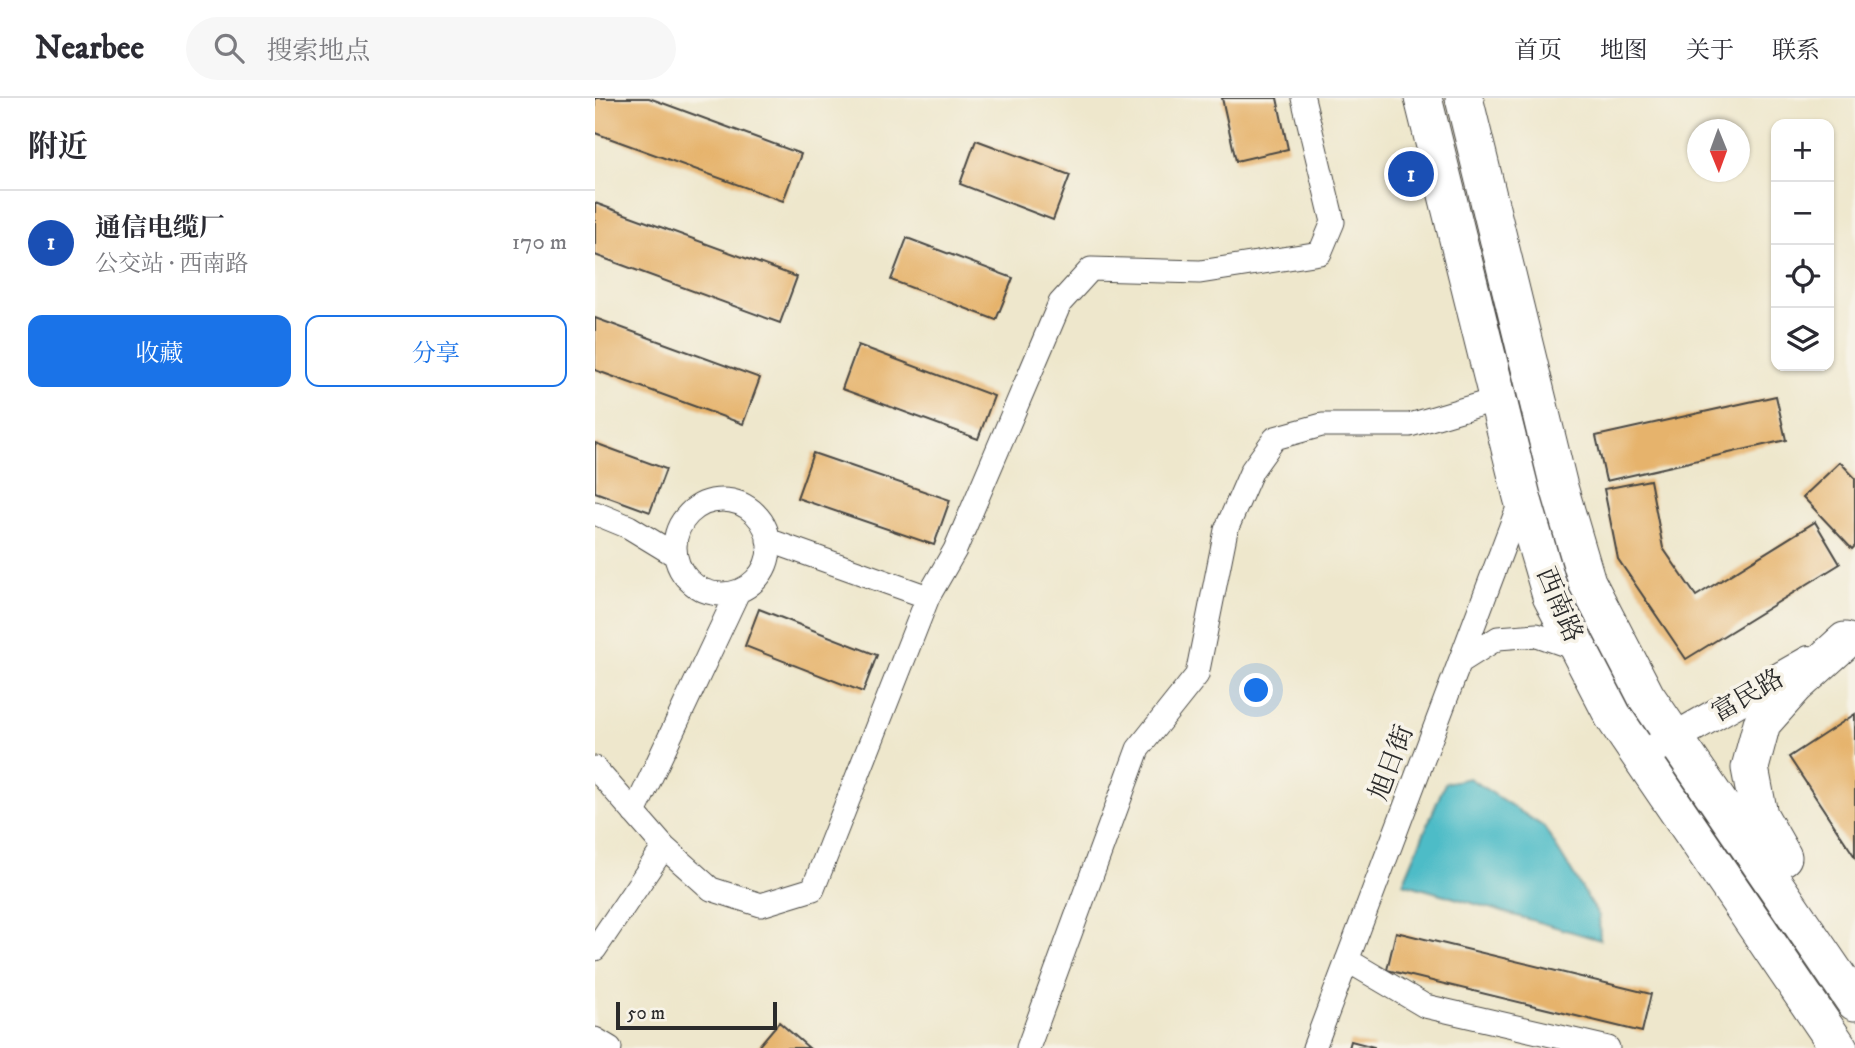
<!DOCTYPE html>
<html lang="zh">
<meta charset="utf-8">
<style>
body{margin:0;font-family:"IM FELL DW Pica","Noto Serif SC",serif;background:#f7f7f7;color:#2b2b33}
.controls{position:absolute;right:21px;top:21px;display:grid;overflow:hidden;border-radius:14px;box-shadow:0 2px 5px #0004}
.controls button{width:63px;height:63px;display:grid;place-items:center;padding:0;border:0;border-bottom:2px solid #e1e1e2;background:#fff;color:#2b2b33;font:35px sans-serif}
.compass{position:absolute;left:1092px;top:21px;width:63px;height:63px;border-radius:50%;background:#fff;box-shadow:0 2px 5px #0004;rotate:179deg}
.scale{position:absolute;left:21px;bottom:18px;width:161px;box-sizing:border-box;padding-left:7px;border:4px solid #2b2b2b;border-top:0;font-size:19px;line-height:24px;white-space:nowrap;color:#2b2b2b;-webkit-text-stroke:5px #f7f3e8;paint-order:stroke}
.you{position:absolute;left:662px;top:593px;width:24px;height:24px;margin:-18px;border:5px solid #fff;border-radius:50%;background:#1a73e8;box-shadow:0 0 0 10px #1a73e833}
.badge{display:grid;place-items:center;width:46px;height:46px;border-radius:50%;background:#1a73e8;color:#fff;font-size:23px;font-weight:700}
.pin{position:absolute;translate:-50% -50%;border:4px solid #fff;box-shadow:0 2px 7px #0006}
.list{margin:0;padding:0;list-style:none}
h2{display:flex;justify-content:space-between;align-items:center;height:91px;margin:0;padding:0 28px;font-size:30px}
h2 small{font-size:23px;font-weight:400;color:#7c7c81}
.list li{display:grid;grid-template-columns:46px 1fr auto;gap:21px;align-items:center;box-sizing:border-box;height:105px;padding:0 28px;border-top:2px solid #e1e1e2}
.list b{display:block;font-size:26px;white-space:nowrap}
.list p{margin:0;font-size:23px;white-space:nowrap;color:#7c7c81}
.list em{font-size:23px;font-style:normal;color:#7c7c81}
.actions{display:flex;gap:14px;padding:21px 28px}
.actions a{flex:1;padding:16px 0;border:2px solid #1a73e8;border-radius:14px;text-align:center;font-size:24px;color:#1a73e8}
.actions .main{background:#1a73e8;color:#fff}
.icon{flex:none;width:38px;height:38px;fill:none;stroke:currentColor;stroke-width:2;stroke-linecap:round;stroke-linejoin:round}
.map{position:relative;flex:none;width:1260px;height:950px;overflow:hidden}
header{display:flex;align-items:center;gap:42px;box-sizing:border-box;height:98px;padding:0 35px;background:#fff;border-bottom:2px solid #e1e1e2}
header strong{font-size:33px}
nav{display:flex;gap:38px;margin-inline-start:auto;font-size:24px}
.search{width:490px;height:63px;background:#f7f7f7;display:flex;align-items:center;gap:18px;box-sizing:border-box;padding:0 24px;border-radius:38px;color:#7c7c81;font-size:26px}
main{display:flex}
aside{flex:1;background:#fff}
.map>svg:first-child{display:block}
</style>
<header>
<strong>Nearbee</strong>
<div class="search"><svg class="icon" aria-label="search" viewBox="0 0 24 24"><circle cx="10" cy="10" r="6"/><path d="M15 15l6 6"/></svg>搜索地点</div>
<nav><a>首页</a><a>地图</a><a>关于</a><a>联系</a></nav>
</header>
<main>
<aside>
<h2>附近<small></small></h2>
<ul class="list">
<li><span class="badge" style="background:#1a4fb4">1</span><div><b>通信电缆厂</b><p>公交站 · 西南路</p></div><em>170 m</em></li>
</ul>
<div class="actions"><a class="main">收藏</a><a>分享</a></div>
</aside>
<div class="map">
<svg width="1260" height="950" viewBox="0 0 1260 950">
<rect width="100%" height="100%" fill="#f7f3e8"/>
<filter id="ink" filterUnits="userSpaceOnUse"><feTurbulence type="fractalNoise" baseFrequency=".0143" numOctaves="2"/><feDisplacementMap in="SourceGraphic" scale="14" xChannelSelector="R" yChannelSelector="G"/><feConvolveMatrix kernelMatrix="1 2 1 2 8 2 1 2 1" color-interpolation-filters="sRGB"/></filter>
<filter id="wash" filterUnits="userSpaceOnUse"><feTurbulence type="fractalNoise" baseFrequency=".00686" numOctaves="4" result="noise"/><feDisplacementMap in="SourceGraphic" scale="28" xChannelSelector="R" yChannelSelector="G"/><feGaussianBlur stdDeviation="1.57" result="paint"/><feColorMatrix in="noise" values="0 0 0 0 0 0 0 0 0 0 0 0 0 0 0 0 0 1.4 0 .05"/><feComposite in="paint" operator="in"/></filter>
<g filter="url(#wash)">
<rect width="100%" height="100%" fill="#eee7cc"/>
<path fill="#4ebcc7" stroke="#3c7479" stroke-width="2" d="M874,680L949,729L1004,818L1005,842L808,785L850,685Z"/>
<g id="blocks">
<path fill="#e6b36c" d="M0,0H54L206,56L188,103L0,35Z
M627,0H682L693,51L641,63Z
M381,42L475,77L458,122L365,86Z
M0,105L202,179L185,225L0,157Z
M312,140L418,180L401,222L296,182Z
M0,220L165,280L148,326L0,272Z
M263,247L399,298L383,341L247,291Z
M1181,298L1191,342L1011,383L1001,338Z
M0,345L71,371L55,414L0,394Z
M218,355L355,402L339,447L202,400Z
M1245,364L1260,380V448L1257,451L1208,399Z
M1055,382L1068,450L1101,498L1220,424L1245,466L1091,561L1023,461L1009,391Z
M164,511L282,557L268,594L150,548Z
M1260,616V759L1194,659Z
M801,834L1056,896L1047,934L792,872Z
M184,924L214,950H162Z
M756,943L779,949V950H754Z"/>
</g>
</g>
<g filter="url(#ink)">
<use href="#blocks" fill-opacity="0" stroke="#484743" stroke-width="2"/>
<g fill="none" stroke-linecap="round" stroke-linejoin="round">
<g stroke="#484743" stroke-width="25">
<path id="minor" d="M80 449a47 47 0 1 1 94 0a47 47 0 1 1-94 0Z
M0,415L34,429L80,457
M173,442L333,499
M865,564L903,540L942,537L982,551
M0,670L69,749L116,791L166,807L218,791L333,499L360,452L465,205L496,171L605,174L725,155L738,124L708,0
M39,715L143,494
M0,851L69,749
M752,862L830,908L1013,950
M0,941L15,950
M433,950L543,651L602,577L631,432L657,372L680,340L727,327H815L903,301
M719,950L927,399"/>
</g>
<g stroke="#484743" stroke-width="32">
<path id="tertiary" d="M1047,658L1214,563"/>
</g>
<g stroke="#484743" stroke-width="39">
<path id="primary" d="M828,0L927,399L956,498L1018,618L1244,950
M869,0L964,389L992,484L1051,598L1260,904
M1188,759L1164,717L1155,670L1167,625L1200,588L1250,543"/>
</g>
<use href="#minor" stroke="#fff" stroke-width="23"/>
<use href="#tertiary" stroke="#fff" stroke-width="30"/>
<use href="#primary" stroke="#fff" stroke-width="37"/>
</g>
</g>
<g text-anchor="middle" dominant-baseline="central" stroke-width="7" stroke-linejoin="round" paint-order="stroke">
<g font-size="26" fill="#2b2b2b" stroke="#f7f3e8">
<text transform="translate(964 507) rotate(67)">西南路</text>
<text transform="translate(1153 598) rotate(-30)">富民路</text>
<text transform="translate(797 665) rotate(-69)">旭日街</text>
</g>
</g>
</svg>
<div class="controls">
<button>+</button>
<button>−</button>
<button><svg class="icon" aria-label="locate" viewBox="0 0 24 24"><circle cx="12" cy="12" r="6"/><path d="M12 2v4M12 18v4M2 12h4M18 12h4"/></svg></button>
<button><svg class="icon" aria-label="layers" viewBox="0 0 24 24"><path d="M12 4l9 5-9 5-9-5zM3 14l9 5 9-5"/></svg></button>
</div>
<svg class="compass" viewBox="-18 -18 36 36"><path d="M0-13l5 13h-10z" fill="#e53935"/><path d="M0 13l5-13h-10z" fill="#7c7c81"/></svg>
<div class="scale">50 m</div>
<div class="you"></div>
<div class="pin badge" style="left:816px;top:76px;background:#1a4fb4">1</div>
</div>
</main>
